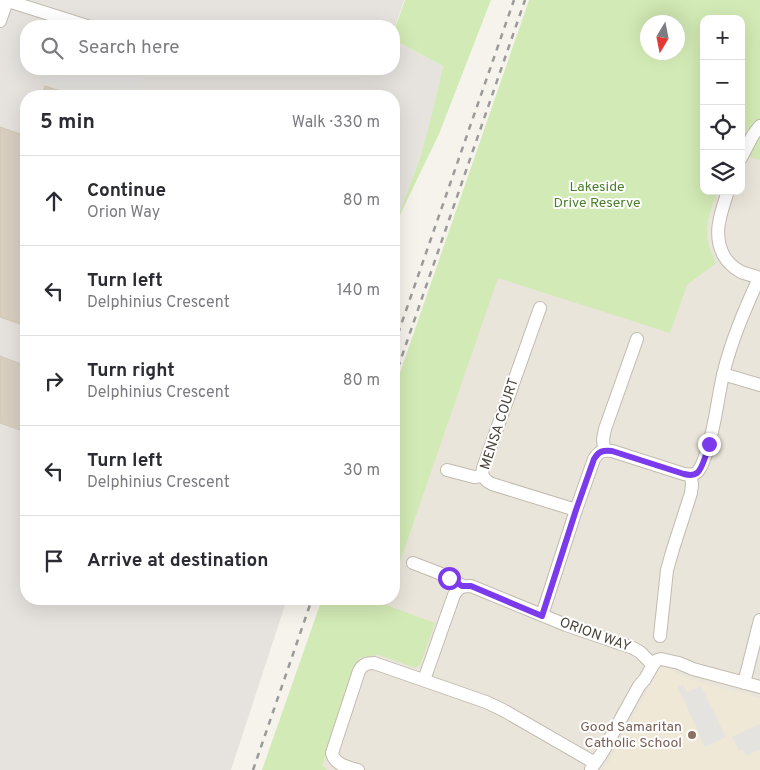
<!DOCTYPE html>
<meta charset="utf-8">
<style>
body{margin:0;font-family:Overpass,sans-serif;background:#f2f2f3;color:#2b2b33}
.controls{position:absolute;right:15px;top:15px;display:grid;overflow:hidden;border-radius:10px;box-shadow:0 5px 20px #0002}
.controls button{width:45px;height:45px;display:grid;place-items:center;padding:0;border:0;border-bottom:1px solid #e1e1e2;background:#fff;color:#2b2b33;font:25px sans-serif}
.compass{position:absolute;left:640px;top:15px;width:45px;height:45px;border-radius:50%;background:#fff;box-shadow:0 5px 20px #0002;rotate:190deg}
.stop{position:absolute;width:15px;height:15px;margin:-11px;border:4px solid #7c3aed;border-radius:50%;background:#fff}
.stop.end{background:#7c3aed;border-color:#fff;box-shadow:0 1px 5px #0008}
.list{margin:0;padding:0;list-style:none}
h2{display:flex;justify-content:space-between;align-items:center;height:65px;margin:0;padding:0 20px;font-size:21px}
h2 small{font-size:16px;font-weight:400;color:#7c7c81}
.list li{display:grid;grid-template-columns:32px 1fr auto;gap:15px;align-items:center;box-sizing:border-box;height:90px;padding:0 20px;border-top:1px solid #e1e1e2}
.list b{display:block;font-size:19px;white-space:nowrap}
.list p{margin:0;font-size:16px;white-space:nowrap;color:#7c7c81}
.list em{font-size:16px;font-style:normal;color:#7c7c81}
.icon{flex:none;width:28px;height:28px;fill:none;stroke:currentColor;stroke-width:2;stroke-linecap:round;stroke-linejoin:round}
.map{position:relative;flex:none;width:760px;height:770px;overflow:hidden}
.search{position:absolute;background:#fff;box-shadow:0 5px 20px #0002;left:20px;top:20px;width:380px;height:55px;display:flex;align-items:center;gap:12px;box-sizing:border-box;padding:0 18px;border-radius:20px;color:#7c7c81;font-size:19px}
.panel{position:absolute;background:#fff;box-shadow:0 5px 20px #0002;left:20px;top:90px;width:380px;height:515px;border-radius:20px}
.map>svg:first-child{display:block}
</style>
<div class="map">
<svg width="760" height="770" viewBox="0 0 760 770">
<rect width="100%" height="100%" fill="#f6f3ec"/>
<path fill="#eae5da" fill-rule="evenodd" d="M552,0H760V770H285L344,599H394V455ZM704,19H741V191H704ZM648,22H678V52H648Z"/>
<path fill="#e6e2dd" d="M0,0H404L394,30V26H26V69H394V40L443,66L432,114L420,158L395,225L394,224V96H26V599H287L231,770H0Z"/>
<path fill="#efe8d6" d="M664,667L689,679L760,698V770H604L613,755L659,669Z"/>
<path fill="#d2eab5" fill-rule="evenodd" d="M405,0H491L439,134L395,225L420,158L432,114L443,66L394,40V31Z
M529,0H760V160L741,154V19H704V191H717C707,222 701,232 716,263L687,285L670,333L498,278L394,579V390ZM648,22H678V52H648Z
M322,599H387L386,605L435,623L420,665L415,668L379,655L359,658L322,766L327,768L326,770H262Z"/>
<path fill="#e5e3e0" d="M22,30L26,32V69H130L144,74L137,93L115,85L117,80L116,79L110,96H85L41,81L43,75L32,71L30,77L9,70Z
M683,684L687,692L701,686L726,737L705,747L678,687Z
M760,724V749L746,756L743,749L739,751L732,737Z"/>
<path fill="#d8cfc1" stroke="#d3c7b4" d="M45,86L76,96H42Z
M0,127L26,136V326L0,317Z
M0,356L26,366V432L0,423Z"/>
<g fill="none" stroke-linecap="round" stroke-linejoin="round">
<g stroke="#c2bbae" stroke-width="14">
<path id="minor" d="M5,0L87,26
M0,21L7,1
M741,158L753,135L760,126
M728,191C721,213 712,234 724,256C728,263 734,268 741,272C747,274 754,276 760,278
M540,308L483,468C481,476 484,480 492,484L576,510
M723,374L760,385
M604,450L603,439L605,429L637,339
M447,470L474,477L483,476
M413,563L439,573L463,586
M542,615L576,510L594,459C599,451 603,450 612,451L684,474C691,475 697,475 700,468C703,464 704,458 706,454C715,428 717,401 723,375C731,341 745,309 759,278
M660,636L667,570L673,549L691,493L692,485L691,475
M424,680L454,595C459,587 462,586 471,586L566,625L633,648L640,652L653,665
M744,683L760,620
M591,769L602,753L639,686L645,679L653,665L657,660L661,659L679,663L693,669L760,687
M358,770C347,767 335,765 332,753L359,671C363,664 367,663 374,663L486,702L503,710L595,763"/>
</g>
<use href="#minor" stroke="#fff" stroke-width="12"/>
<path stroke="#9a9a9a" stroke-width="2.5" stroke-dasharray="6 6" stroke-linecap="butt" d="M394,345L514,0
M394,379L525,0
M253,770L312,599"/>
</g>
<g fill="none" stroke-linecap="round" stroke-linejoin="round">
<path stroke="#7c3aed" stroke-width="6" d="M449,578L462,586H471L542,616L576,510L594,459C599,451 603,450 612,451L684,474C688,475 693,476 697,473C703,468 707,451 709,444"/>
</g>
<circle fill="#8d6e63" stroke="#fff" stroke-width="2" cx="692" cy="735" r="5"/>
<g text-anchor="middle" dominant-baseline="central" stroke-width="4" stroke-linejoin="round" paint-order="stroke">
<g font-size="14" fill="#4a7f2a" stroke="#fff">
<text x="597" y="187">Lakeside<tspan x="597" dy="16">Drive Reserve</tspan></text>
</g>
<g font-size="14" fill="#4b4439" stroke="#fff">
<text transform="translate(500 424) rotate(-72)">MENSA COURT</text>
<text transform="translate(595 635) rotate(20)">ORION WAY</text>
</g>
<g font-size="14" fill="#785e54" stroke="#fff" text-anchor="end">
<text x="682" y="727">Good Samaritan<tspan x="682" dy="16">Catholic School</tspan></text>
</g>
</g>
</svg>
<div class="controls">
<button>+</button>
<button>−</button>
<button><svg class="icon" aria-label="locate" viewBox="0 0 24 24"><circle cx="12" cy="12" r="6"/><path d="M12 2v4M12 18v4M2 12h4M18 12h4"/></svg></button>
<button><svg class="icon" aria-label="layers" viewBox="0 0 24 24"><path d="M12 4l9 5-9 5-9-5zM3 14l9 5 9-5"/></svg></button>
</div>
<svg class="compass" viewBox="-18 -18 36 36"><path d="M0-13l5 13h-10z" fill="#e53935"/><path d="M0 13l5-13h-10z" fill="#7c7c81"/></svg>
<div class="stop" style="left:449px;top:578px"></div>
<div class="stop end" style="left:709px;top:444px"></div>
<div class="search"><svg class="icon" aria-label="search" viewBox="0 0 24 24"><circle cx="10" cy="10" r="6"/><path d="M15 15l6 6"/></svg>Search here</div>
<section class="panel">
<h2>5 min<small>Walk · 330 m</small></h2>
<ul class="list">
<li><svg class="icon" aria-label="ahead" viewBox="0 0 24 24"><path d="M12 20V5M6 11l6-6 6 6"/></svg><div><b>Continue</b><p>Orion Way</p></div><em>80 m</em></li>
<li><svg class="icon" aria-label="left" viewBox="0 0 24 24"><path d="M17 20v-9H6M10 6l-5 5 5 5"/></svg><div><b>Turn left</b><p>Delphinius Crescent</p></div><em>140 m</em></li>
<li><svg class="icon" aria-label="right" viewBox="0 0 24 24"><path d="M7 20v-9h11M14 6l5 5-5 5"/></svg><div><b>Turn right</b><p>Delphinius Crescent</p></div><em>80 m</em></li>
<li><svg class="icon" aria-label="left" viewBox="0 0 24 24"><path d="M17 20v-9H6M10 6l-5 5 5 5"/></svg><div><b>Turn left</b><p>Delphinius Crescent</p></div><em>30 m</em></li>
<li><svg class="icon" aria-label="arrive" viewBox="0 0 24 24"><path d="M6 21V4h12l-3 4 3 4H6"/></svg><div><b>Arrive at destination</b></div></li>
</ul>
</section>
</div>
